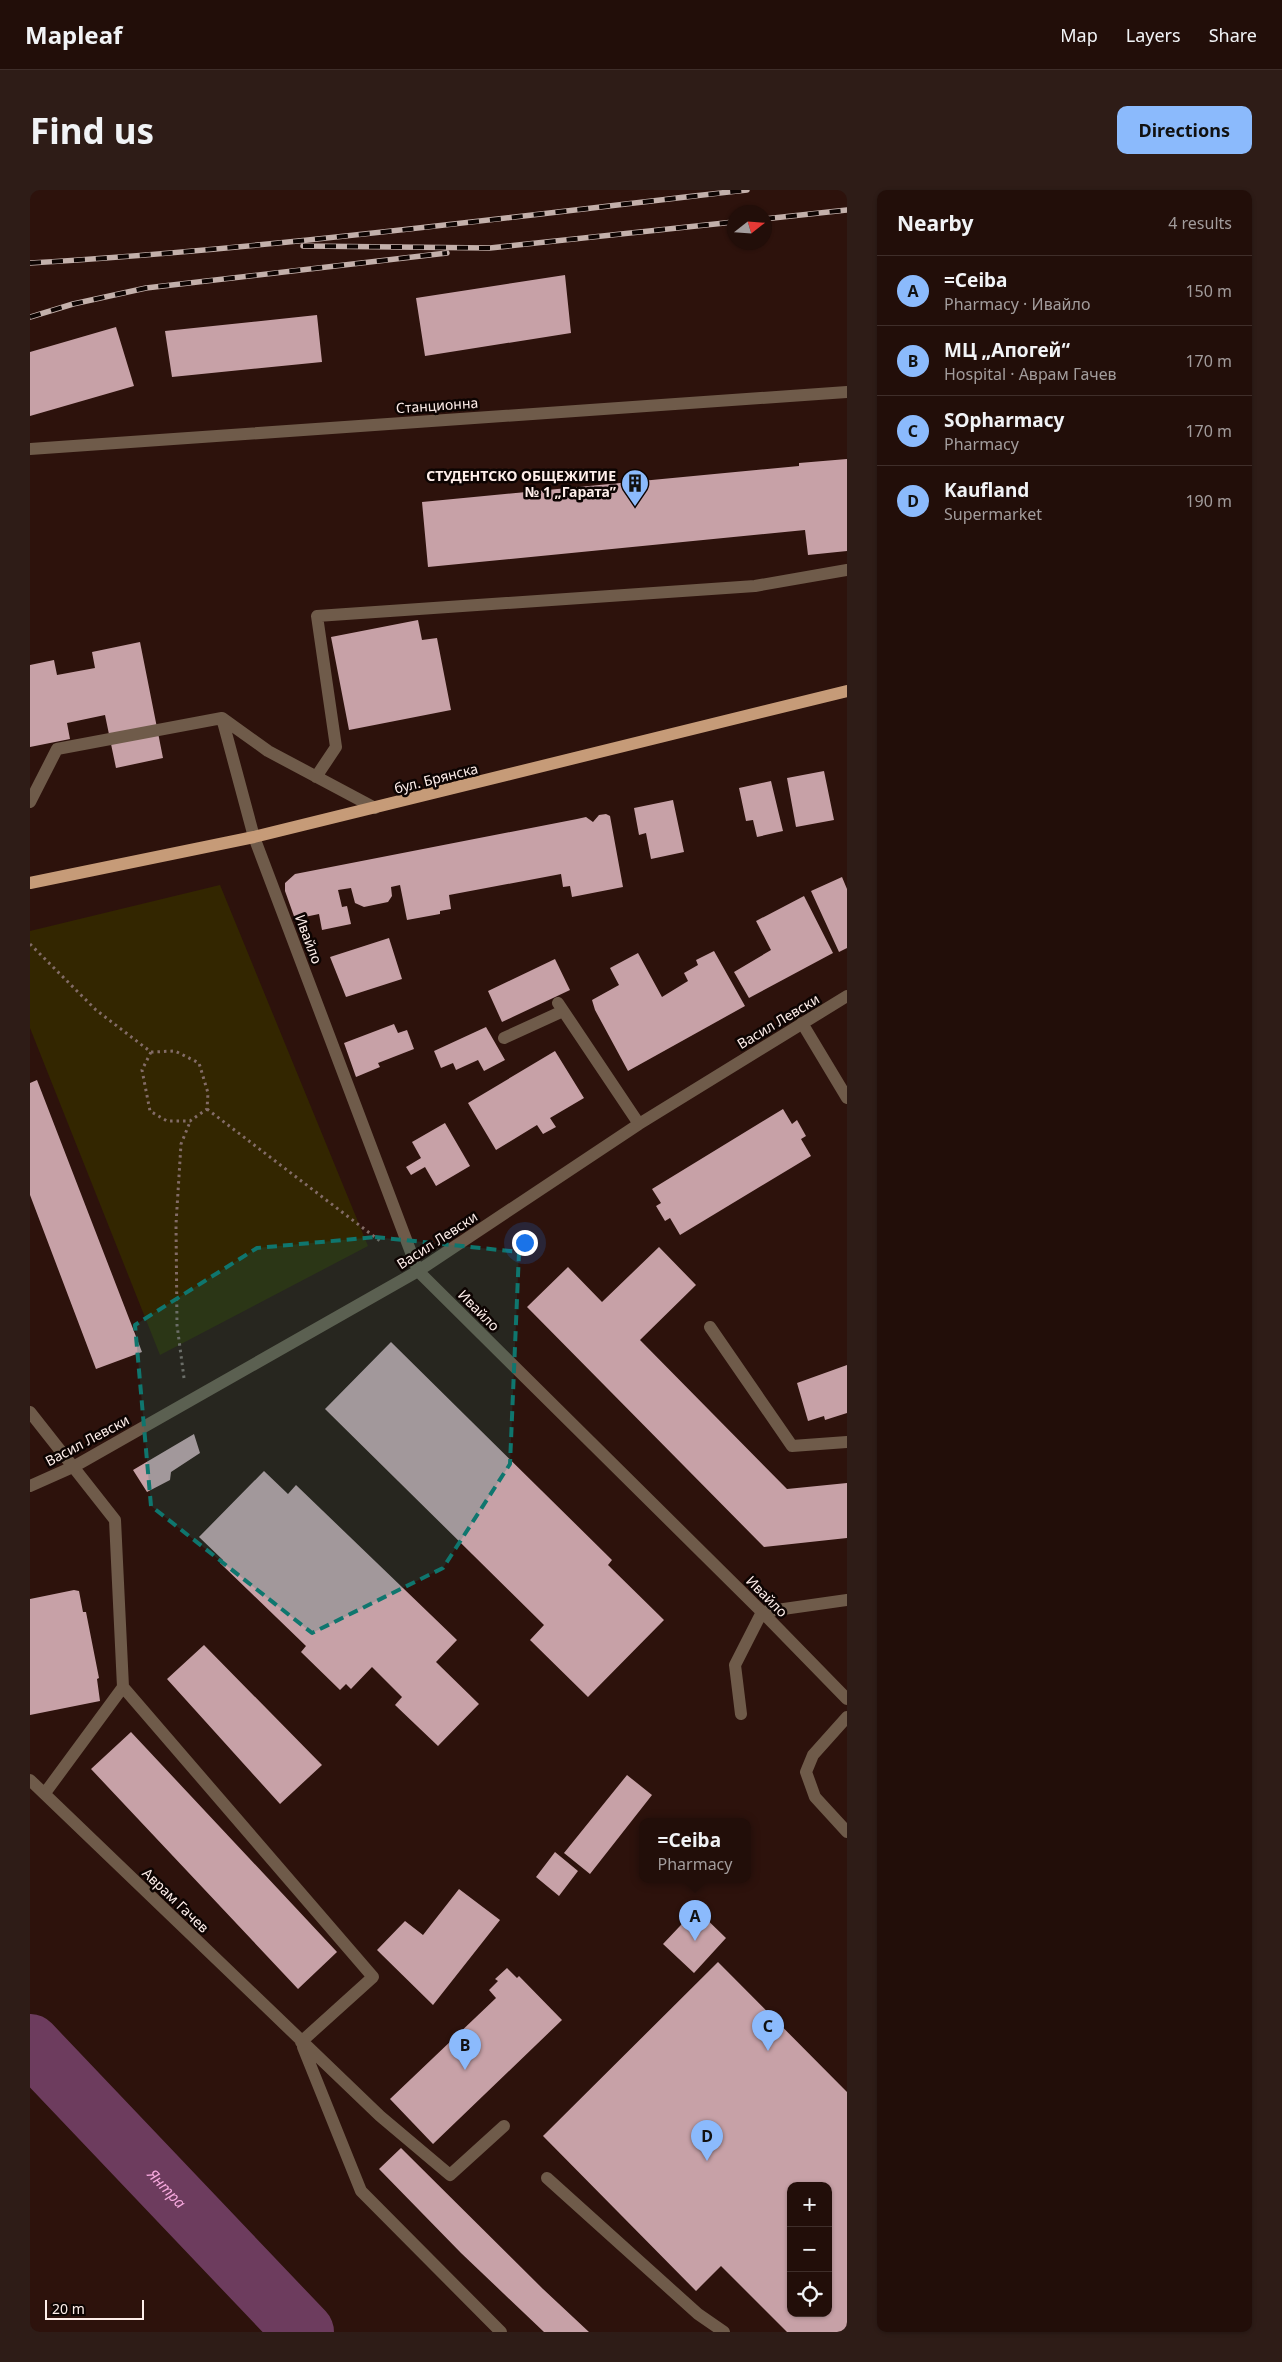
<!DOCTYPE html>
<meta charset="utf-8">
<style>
body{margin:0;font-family:"Noto Sans",sans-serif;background:#2e1c17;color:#f1f3f6}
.controls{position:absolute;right:15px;bottom:15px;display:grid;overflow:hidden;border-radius:10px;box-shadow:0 1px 4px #0004}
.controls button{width:45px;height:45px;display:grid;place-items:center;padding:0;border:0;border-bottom:1px solid #3f2e2a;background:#220e09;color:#f1f3f6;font:25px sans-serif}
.compass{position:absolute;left:697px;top:15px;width:45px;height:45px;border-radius:50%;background:#220e09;box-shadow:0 1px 4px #0004;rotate:73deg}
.scale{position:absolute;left:15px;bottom:12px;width:99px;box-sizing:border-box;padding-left:5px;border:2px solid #feeeea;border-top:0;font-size:14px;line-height:18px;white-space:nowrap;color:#feeeea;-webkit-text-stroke:4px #0d0402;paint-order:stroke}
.you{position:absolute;left:494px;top:1052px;width:18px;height:18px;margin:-12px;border:4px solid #fff;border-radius:50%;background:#1a73e8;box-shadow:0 0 0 8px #1a73e833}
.badge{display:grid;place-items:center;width:32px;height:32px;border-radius:50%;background:#8bbafc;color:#111;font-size:16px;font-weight:700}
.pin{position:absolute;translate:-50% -41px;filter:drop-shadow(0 1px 2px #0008)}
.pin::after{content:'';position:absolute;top:26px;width:18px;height:15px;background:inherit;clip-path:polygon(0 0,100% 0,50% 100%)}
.popup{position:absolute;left:609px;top:1628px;width:112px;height:65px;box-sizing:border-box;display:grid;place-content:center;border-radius:10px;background:#220e09;filter:drop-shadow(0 1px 4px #0005);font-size:16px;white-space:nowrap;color:#a29c9c}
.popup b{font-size:19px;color:#f1f3f6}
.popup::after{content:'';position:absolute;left:50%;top:100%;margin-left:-10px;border:10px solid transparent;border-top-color:#220e09}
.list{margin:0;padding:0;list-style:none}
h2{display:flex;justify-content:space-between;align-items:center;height:65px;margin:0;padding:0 20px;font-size:21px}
h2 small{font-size:16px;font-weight:400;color:#a29c9c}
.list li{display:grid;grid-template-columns:32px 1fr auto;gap:15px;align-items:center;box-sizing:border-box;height:70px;padding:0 20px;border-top:1px solid #3f2e2a}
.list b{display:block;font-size:19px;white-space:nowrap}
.list p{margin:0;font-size:16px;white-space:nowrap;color:#a29c9c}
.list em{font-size:16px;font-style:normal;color:#a29c9c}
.icon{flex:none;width:28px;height:28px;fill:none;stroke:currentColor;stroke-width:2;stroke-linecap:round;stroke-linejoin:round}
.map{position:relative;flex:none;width:817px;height:2142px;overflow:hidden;border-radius:10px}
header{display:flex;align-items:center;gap:30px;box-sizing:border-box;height:70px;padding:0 25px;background:#220e09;border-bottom:1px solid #3f2e2a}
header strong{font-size:24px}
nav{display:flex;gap:28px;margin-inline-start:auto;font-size:18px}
.intro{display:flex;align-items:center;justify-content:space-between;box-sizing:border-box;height:120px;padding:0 30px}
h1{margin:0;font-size:35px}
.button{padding:12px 22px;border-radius:10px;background:#8bbafc;color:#111;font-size:18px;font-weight:700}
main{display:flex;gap:30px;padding:0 30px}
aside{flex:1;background:#220e09;border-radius:10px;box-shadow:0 1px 4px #0004}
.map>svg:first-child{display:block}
</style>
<header>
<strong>Mapleaf</strong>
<nav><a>Map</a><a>Layers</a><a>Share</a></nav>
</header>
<div class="intro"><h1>Find us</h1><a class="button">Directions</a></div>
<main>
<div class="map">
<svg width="817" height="2142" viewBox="0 0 817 2142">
<rect width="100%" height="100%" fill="#2d120c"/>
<path fill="#332600" d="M190,695L338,1056L130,1165L0,838V741Z"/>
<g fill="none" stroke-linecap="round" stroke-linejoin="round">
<path stroke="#6d3c5e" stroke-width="60" id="s1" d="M0,1854L274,2142"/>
</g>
<path fill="#c7a1a7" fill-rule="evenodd" d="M535,85L541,143L395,166L386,108Z
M287,125L292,172L142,187L135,141Z
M86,137L104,196L0,226V162Z
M817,269V361L778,365L775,340L398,377L392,312L769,276V273Z
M388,430L392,450L407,448L421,520L319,540L301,447Z
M110,452L133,568L86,578L75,525L37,533L40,549L0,557V475L24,470L27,485L65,478L62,462Z
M794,581L804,630L766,637L757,588Z
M741,591L753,641L727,647L723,630L716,631L709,598Z
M643,610L654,662L621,669L616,643L609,645L604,618Z
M576,624L580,626L593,697L542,707L540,696L533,697L531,684L419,705L421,719L410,721V724L377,730L370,695L361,697L362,706L358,712L334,717L325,713L321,698L308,700L312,717L317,716L321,734L292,740L289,724L265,729L255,701V693L265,684L547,629L556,627L563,632L569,625Z
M812,687L817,699V758L809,762L781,701Z
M774,706L803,763L719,808L704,782L741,760L726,731Z
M359,748L372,789L316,807L300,767Z
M684,761L715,816L598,881L565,820L562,810L589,795L580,778L608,763L632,807L658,791L654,783L668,775L666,770Z
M525,769L540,800L472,832L458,801Z
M364,834L368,843L377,840L384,859L348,873L350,877L326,887L314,853Z
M456,837L475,870L454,881L448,870L426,880L423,873L411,878L404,861Z
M525,861L554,908L520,928L526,937L513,944L507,935L466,960L438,913Z
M7,890L112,1162L66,1179L0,1005V893Z
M753,919L762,934L767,930L776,946L771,949L781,966L650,1045L640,1028L635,1031L626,1016L631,1013L622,999Z
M415,933L440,976L406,996L395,977L381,985L376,977L391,968L382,952Z
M629,1057L666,1095L610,1150L757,1299L817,1293V1348L734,1357L497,1117L538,1077L572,1112Z
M361,1152L582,1370L578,1375L634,1430L558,1507L500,1450L514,1435L295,1219Z
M817,1175V1223L795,1230L794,1226L778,1231L767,1193Z
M164,1244L170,1263L141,1282L140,1290L117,1302L103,1280Z
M234,1281L258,1304L266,1295L427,1450L406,1472L449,1514L408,1556L365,1515L372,1507L342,1477L321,1499L316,1494L310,1500L271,1462L276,1456L190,1373L193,1370L169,1347Z
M44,1400L49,1401L53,1422H56L69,1488L67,1489L70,1511L0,1525V1409Z
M174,1455L292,1575L250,1614L137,1489Z
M101,1542L307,1762L268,1799L61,1579Z
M597,1585L622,1605L560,1684L534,1663Z
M525,1662L548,1681L529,1706L506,1687Z
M429,1699L470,1730L403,1815L347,1760L375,1731L393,1745Z
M666,1719L696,1748L664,1783L633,1754Z
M688,1772L817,1902V2142H757L691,2076L666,2101L513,1946ZM761,1996H798V2123H761Z
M477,1778L487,1788L489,1786L532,1830L403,1954L360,1909L466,1808L459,1800L468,1791L465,1789Z
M371,1958L513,2099L559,2142H514L431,2063L349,1979Z"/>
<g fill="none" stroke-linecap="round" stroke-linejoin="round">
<path stroke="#836c67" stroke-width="3" stroke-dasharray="2.5 4" stroke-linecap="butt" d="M0,754L66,820L121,862L145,861L169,873L178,903L177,919L160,931H137L120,921L112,880L121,862
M177,919L350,1051
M154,1188L147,1135L146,1034L151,954L160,932"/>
<path stroke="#6f5b4a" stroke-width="12" d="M0,259L817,202
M192,528L238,561L345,618
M286,587L306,557L287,426L725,396L817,380
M0,612L27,559L192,528L224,647L388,1081L732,1422L817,1509
M528,813L609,934
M772,833L817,908
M474,848L533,821
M680,1137L762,1256L817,1252
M0,1222L85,1330L93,1497L343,1787L271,1852
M0,1296L45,1276L388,1081L609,934L817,806
M732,1422L817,1410
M711,1524L705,1475L732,1422
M817,1527L783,1565L776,1582L785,1607L817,1642
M0,1590L350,1926L420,1985L474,1936
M15,1603L93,1497
M273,1857L331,2001L471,2142
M517,1988L668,2124L694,2142"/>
<path stroke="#c69b78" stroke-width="12" d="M0,693L224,647L817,501"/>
<g stroke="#c3b0ab" stroke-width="5.5">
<path id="rail" d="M734,29L817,20
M273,56L460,58L704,32
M0,73C240,59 478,27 717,0
M0,127L43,114L116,98L417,63"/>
</g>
<use href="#rail" stroke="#0d0402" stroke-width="4" stroke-dasharray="11" stroke-linecap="butt"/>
</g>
<path fill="#0f766e" fill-opacity="0.2" stroke="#0f766e" stroke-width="4" stroke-dasharray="10 6" stroke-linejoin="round" d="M345,1047L489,1062L480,1274L413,1378L282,1443L121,1316L105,1135L227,1058Z"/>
<defs>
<g id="building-pin" transform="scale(1.4375)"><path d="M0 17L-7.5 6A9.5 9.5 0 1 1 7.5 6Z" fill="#8bbafc" stroke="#0d0402"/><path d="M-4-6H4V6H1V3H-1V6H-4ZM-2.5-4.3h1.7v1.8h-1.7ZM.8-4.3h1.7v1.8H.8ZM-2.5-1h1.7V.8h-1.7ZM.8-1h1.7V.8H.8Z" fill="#111"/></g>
</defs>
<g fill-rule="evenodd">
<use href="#building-pin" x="605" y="293"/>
</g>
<g text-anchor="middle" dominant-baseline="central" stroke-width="5" stroke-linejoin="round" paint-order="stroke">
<g font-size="14" fill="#feeeea" stroke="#0d0402">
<text transform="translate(407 215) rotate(-4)">Станционна</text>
<text transform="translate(406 588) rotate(-14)">бул. Брянска</text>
<text transform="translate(279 749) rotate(69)">Ивайло</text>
<text transform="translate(748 831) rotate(-31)">Васил Левски</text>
<text transform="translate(407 1050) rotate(-33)">Васил Левски</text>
<text transform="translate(449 1120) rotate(45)">Ивайло</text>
<text transform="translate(57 1250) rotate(-28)">Васил Левски</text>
<text transform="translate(737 1406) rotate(45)">Ивайло</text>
<text transform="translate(146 1710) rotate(44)">Аврам Гачев</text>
</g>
<g font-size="14" font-weight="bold" fill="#feeeea" stroke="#0d0402" text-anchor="end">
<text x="586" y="285">СТУДЕНТСКО ОБЩЕЖИТИЕ<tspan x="586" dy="16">№ 1 „Гарата”</tspan></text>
</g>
<g font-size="15" font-style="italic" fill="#f7a9de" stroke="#0d0402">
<text stroke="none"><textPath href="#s1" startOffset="199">Янтра</textPath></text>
</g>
</g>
</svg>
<div class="controls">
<button>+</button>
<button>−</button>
<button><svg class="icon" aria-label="locate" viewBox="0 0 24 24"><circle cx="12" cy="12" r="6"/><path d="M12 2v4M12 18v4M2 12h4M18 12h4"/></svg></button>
</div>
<svg class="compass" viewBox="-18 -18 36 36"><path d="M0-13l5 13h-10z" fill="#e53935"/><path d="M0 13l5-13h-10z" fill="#a29c9c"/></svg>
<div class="scale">20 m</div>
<div class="you"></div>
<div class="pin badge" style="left:665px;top:1751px">A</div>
<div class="popup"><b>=Ceiba</b>Pharmacy</div>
<div class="pin badge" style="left:435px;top:1880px">B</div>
<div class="pin badge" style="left:738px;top:1861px">C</div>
<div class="pin badge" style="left:677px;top:1971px">D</div>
</div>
<aside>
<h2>Nearby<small>4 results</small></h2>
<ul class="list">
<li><span class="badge">A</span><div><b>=Ceiba</b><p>Pharmacy · Ивайло</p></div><em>150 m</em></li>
<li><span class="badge">B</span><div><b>МЦ „Апогей“</b><p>Hospital · Аврам Гачев</p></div><em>170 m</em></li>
<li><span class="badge">C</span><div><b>SOpharmacy</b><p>Pharmacy</p></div><em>170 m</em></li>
<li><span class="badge">D</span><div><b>Kaufland</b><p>Supermarket</p></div><em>190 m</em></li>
</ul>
</aside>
</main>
